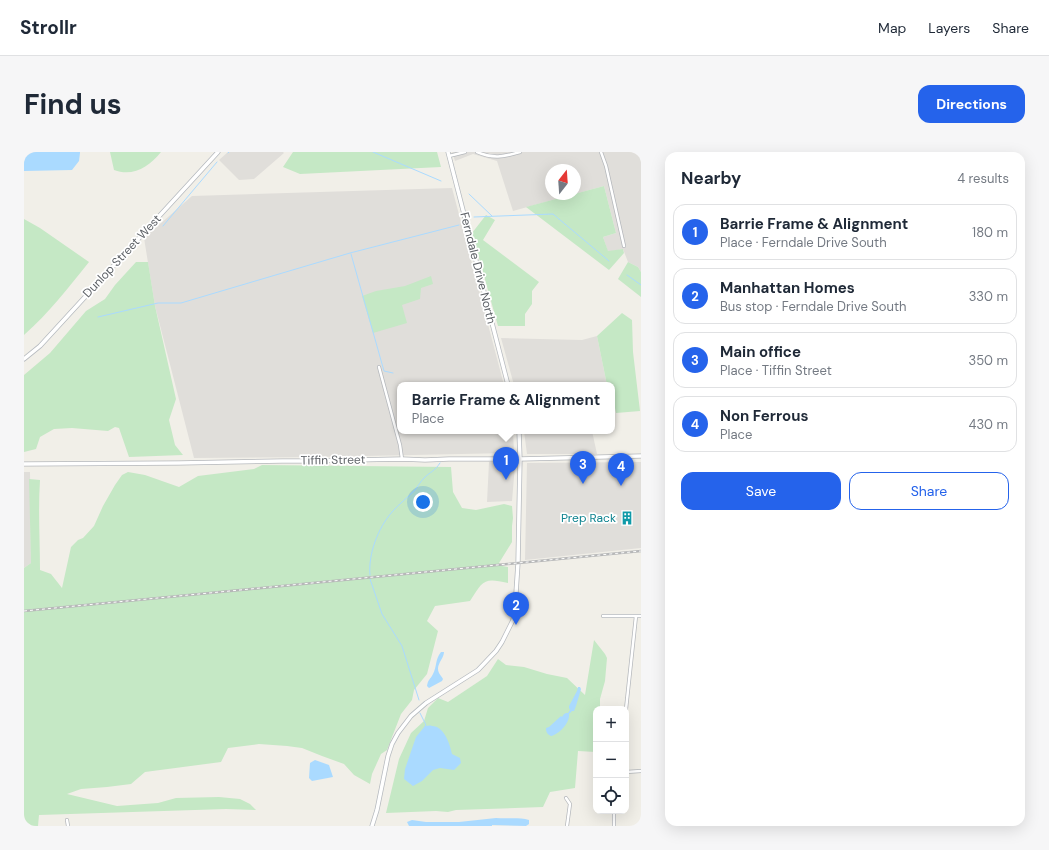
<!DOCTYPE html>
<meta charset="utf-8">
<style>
body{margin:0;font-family:"DM Sans",sans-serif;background:#f6f6f7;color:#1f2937}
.controls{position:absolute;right:12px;bottom:12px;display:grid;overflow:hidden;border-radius:8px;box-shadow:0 4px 16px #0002}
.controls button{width:36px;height:36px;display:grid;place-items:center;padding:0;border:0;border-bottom:1px solid #e0e1e3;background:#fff;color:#1f2937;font:20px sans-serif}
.compass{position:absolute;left:521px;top:12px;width:36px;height:36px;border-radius:50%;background:#fff;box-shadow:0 4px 16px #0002;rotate:17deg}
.you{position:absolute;left:399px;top:350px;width:14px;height:14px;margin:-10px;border:3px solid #fff;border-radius:50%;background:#1a73e8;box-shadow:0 0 0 6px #1a73e833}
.badge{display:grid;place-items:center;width:26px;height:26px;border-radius:50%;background:#2563eb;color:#fff;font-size:13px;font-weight:700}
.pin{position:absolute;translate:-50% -33px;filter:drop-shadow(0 1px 2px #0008)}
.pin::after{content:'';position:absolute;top:21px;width:14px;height:12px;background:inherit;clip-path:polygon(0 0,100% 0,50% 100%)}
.popup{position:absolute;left:373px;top:230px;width:218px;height:52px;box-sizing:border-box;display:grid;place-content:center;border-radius:8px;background:#fff;filter:drop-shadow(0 1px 3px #0005);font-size:13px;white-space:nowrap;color:#747a83}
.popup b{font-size:15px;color:#1f2937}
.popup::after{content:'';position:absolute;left:50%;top:100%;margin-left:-8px;border:8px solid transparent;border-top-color:#fff}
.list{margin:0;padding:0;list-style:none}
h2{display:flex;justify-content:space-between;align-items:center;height:52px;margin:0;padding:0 16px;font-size:17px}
h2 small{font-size:13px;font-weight:400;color:#747a83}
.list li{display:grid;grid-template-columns:26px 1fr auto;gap:12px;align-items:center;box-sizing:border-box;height:56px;margin:0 8px 8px;padding:0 8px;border:1px solid #e0e1e3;border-radius:12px}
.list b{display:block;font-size:15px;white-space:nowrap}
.list p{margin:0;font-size:13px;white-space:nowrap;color:#747a83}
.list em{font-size:13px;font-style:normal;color:#747a83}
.actions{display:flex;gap:8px;padding:12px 16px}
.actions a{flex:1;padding:9px 0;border:1px solid #2563eb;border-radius:12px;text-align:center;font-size:14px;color:#2563eb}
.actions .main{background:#2563eb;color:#fff}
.icon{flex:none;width:22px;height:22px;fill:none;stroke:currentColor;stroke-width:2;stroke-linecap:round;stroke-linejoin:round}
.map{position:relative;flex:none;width:617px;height:674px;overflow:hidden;border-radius:12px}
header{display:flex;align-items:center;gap:24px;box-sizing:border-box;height:56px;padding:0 20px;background:#fff;border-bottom:1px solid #e0e1e3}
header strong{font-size:19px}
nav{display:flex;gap:22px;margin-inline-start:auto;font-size:14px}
.intro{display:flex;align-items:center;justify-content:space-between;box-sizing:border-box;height:96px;padding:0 24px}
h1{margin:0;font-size:28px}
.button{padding:10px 18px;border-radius:12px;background:#2563eb;color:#fff;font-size:14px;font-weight:700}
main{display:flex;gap:24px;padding:0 24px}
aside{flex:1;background:#fff;border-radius:12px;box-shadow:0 4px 16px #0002}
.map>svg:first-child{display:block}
</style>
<header>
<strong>Strollr</strong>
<nav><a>Map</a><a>Layers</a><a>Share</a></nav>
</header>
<div class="intro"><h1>Find us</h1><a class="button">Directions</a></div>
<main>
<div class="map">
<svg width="617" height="674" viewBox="0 0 617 674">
<rect width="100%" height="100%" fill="#f1efe8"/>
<path fill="#e0deda" d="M204,0H259L260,1L230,27L215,28L195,8Z
M428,0H617V120L614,115L604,110L599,97L584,100L579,85L592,81L580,34L551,42V18H527V42H550L489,59L473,9L449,2L431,9Z
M428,36L480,233H376V279H489L490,301L291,305L170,306L131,154L120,86L168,44Z
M573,184L583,233H490L477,186L558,188Z
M500,279H568L573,302H503Z
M465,310H488L491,313L488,349L463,350Z
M617,310V396L501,408L503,311Z
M0,320H6L7,411L0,416Z"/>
<path fill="#c5e8c5" d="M86,0H137C125,15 109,25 90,18Z
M269,0H413L417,15L276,22L259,15Z
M580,34L592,81L579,85L584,99L599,97L600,101L585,118L502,55Z
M462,63L471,68L459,88L515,130L508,139V152L501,162V174H474L448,81Z
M0,67L16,76L65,110C44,136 25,161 0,183Z
M112,110H124L131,154L152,247L145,268L151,293L159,303L105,305L95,276L91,275L84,279L48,276L30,277L16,285L12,297L0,300V223L26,201L62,159L81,147L91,133Z
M604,110L614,115L617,120V145L594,127Z
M407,124L409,132L397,136L396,147L378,153L383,171L349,181L338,144L352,139L381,134Z
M598,161L608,168L609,200L616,259L592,261L591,256H588V233H583L573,184Z
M238,313L427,315L429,340L438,356L452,358L480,352L488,354L489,366L488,374V390L475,411L478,414L484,415V431C459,425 459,429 446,449L411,454L403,469L414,479L403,522L390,538L388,548L377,562L363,598L357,602L348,622L346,632L330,623L320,612L298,604L278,596L263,594L235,592L204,596L197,610L121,620L107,632L83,635L57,637L43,642L93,654L134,651L152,646L195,645L216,647L226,652L232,658L202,657L15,663L14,674H0V416L7,411L5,327L16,328C14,358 16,388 16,418L27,422L38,436L47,395L54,388L59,386L70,374L79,354L91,333L98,323L104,320L121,323L155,335L174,324L230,317Z
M570,488L581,502L583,506L581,529L576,547V557H572V600L554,599L551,636L526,640L519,655L432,658L424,660L412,659L362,661L375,607L387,581L400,569L404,556L414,546L424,550L463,524L474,507L482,513L500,515L523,522L543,526L561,543Z"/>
<path fill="#aadaff" d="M0,0H56V1L55,9L48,18L0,19Z
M417,500H420C420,507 411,513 415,521C416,523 418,525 419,527L418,529L405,536L403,534C404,527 406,528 409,522C413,515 411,507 417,500Z
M554,535H556L557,537L552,554L550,559H548L545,562C546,571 535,582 527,584C523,582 522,580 522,576L525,575L537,564L538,565L540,562L542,561H544L546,558L545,556V554L553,539Z
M401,574C403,574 406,573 408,574C420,574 426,592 428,602L436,606L437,611L430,618L416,616L409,618L398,629L389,634L380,627L381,617L392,585Z
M291,608L305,613L309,625L288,629L285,626L286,611Z
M472,666C483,667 495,665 505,668V672L502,674L468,673V674H385L383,670L388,668L402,670H435Z"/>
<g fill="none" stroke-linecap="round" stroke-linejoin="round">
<path stroke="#aadaff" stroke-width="1" d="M349,0L417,29
M204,1L205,0
M445,42L468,64
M450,65L529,62L585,109
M139,74L193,10
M327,102L360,219L369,221
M603,123L617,133
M74,165L134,151H157L326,101L435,73
M346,423C344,402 354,376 368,360C375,352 383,346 391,338C394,334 397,329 400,326C406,320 411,319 416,311
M346,427L347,430L358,462L378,494L395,548
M396,561L402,573L401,574"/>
<g stroke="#b5b8bc" stroke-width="4">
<path id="minor" d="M453,0C469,7 479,5 496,0
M577,0L582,14L600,94
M425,4L441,0
M355,215L376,293L378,307
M579,464H617
M602,557L612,464
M602,620L617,619
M542,646L546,652L543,674
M43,668L44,674
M590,674V659"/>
</g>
<g stroke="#b5b8bc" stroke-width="5">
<path id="tertiary" d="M0,312L155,311L258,309H279L378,307L401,308L425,307H496L617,304"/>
</g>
<g stroke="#b6babf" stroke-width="5">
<path id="secondary" d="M424,0L484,233
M0,207L16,194L194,0
M348,674L353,658L364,604L368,592L374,581L387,564L402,551L454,518L472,499L478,490L489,468L491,456L494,411L496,307L495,279"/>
</g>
<use href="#minor" stroke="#fff" stroke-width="2.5"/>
<use href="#tertiary" stroke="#fff" stroke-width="3.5"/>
<use href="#secondary" stroke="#fff" stroke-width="3.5"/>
<g stroke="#b6b7b8" stroke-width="2.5">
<path id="rail" d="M0,459L617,399"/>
</g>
<use href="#rail" stroke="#fff" stroke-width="1" stroke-dasharray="3" stroke-linecap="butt"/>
</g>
<defs>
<g id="building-bare" transform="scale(1.08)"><path d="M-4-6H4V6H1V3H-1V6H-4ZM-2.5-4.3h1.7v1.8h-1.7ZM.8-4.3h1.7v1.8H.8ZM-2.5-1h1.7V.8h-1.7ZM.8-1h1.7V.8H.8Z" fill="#0f9aa8" stroke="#fff" stroke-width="2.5" paint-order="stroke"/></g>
</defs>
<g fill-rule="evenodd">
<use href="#building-bare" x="603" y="366"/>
</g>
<g text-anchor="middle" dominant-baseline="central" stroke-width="3.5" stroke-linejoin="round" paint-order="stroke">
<g font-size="12" fill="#5f6368" stroke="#fff">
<text transform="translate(98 104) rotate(-47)">Dunlop Street West</text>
<text transform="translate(454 116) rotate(76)">Ferndale Drive North</text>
<text transform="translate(309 308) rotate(-1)">Tiffin Street</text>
</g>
<g font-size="12" fill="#0d838f" stroke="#fff" text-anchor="end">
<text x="592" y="366">Prep Rack</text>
</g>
</g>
</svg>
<div class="controls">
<button>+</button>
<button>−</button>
<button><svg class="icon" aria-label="locate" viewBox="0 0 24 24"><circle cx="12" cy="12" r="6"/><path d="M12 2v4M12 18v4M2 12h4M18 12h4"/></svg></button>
</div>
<svg class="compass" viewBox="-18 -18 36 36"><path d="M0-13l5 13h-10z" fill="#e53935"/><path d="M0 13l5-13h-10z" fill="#747a83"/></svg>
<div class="you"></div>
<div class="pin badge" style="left:482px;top:328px">1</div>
<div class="popup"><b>Barrie Frame &amp; Alignment</b>Place</div>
<div class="pin badge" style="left:492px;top:473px">2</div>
<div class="pin badge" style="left:559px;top:332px">3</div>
<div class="pin badge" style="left:597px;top:334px">4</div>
</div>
<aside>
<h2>Nearby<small>4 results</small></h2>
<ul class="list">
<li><span class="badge">1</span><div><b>Barrie Frame &amp; Alignment</b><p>Place · Ferndale Drive South</p></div><em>180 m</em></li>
<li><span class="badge">2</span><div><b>Manhattan Homes</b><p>Bus stop · Ferndale Drive South</p></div><em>330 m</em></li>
<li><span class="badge">3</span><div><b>Main office</b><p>Place · Tiffin Street</p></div><em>350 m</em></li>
<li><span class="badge">4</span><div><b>Non Ferrous</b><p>Place</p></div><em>430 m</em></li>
</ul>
<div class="actions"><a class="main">Save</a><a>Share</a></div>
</aside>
</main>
